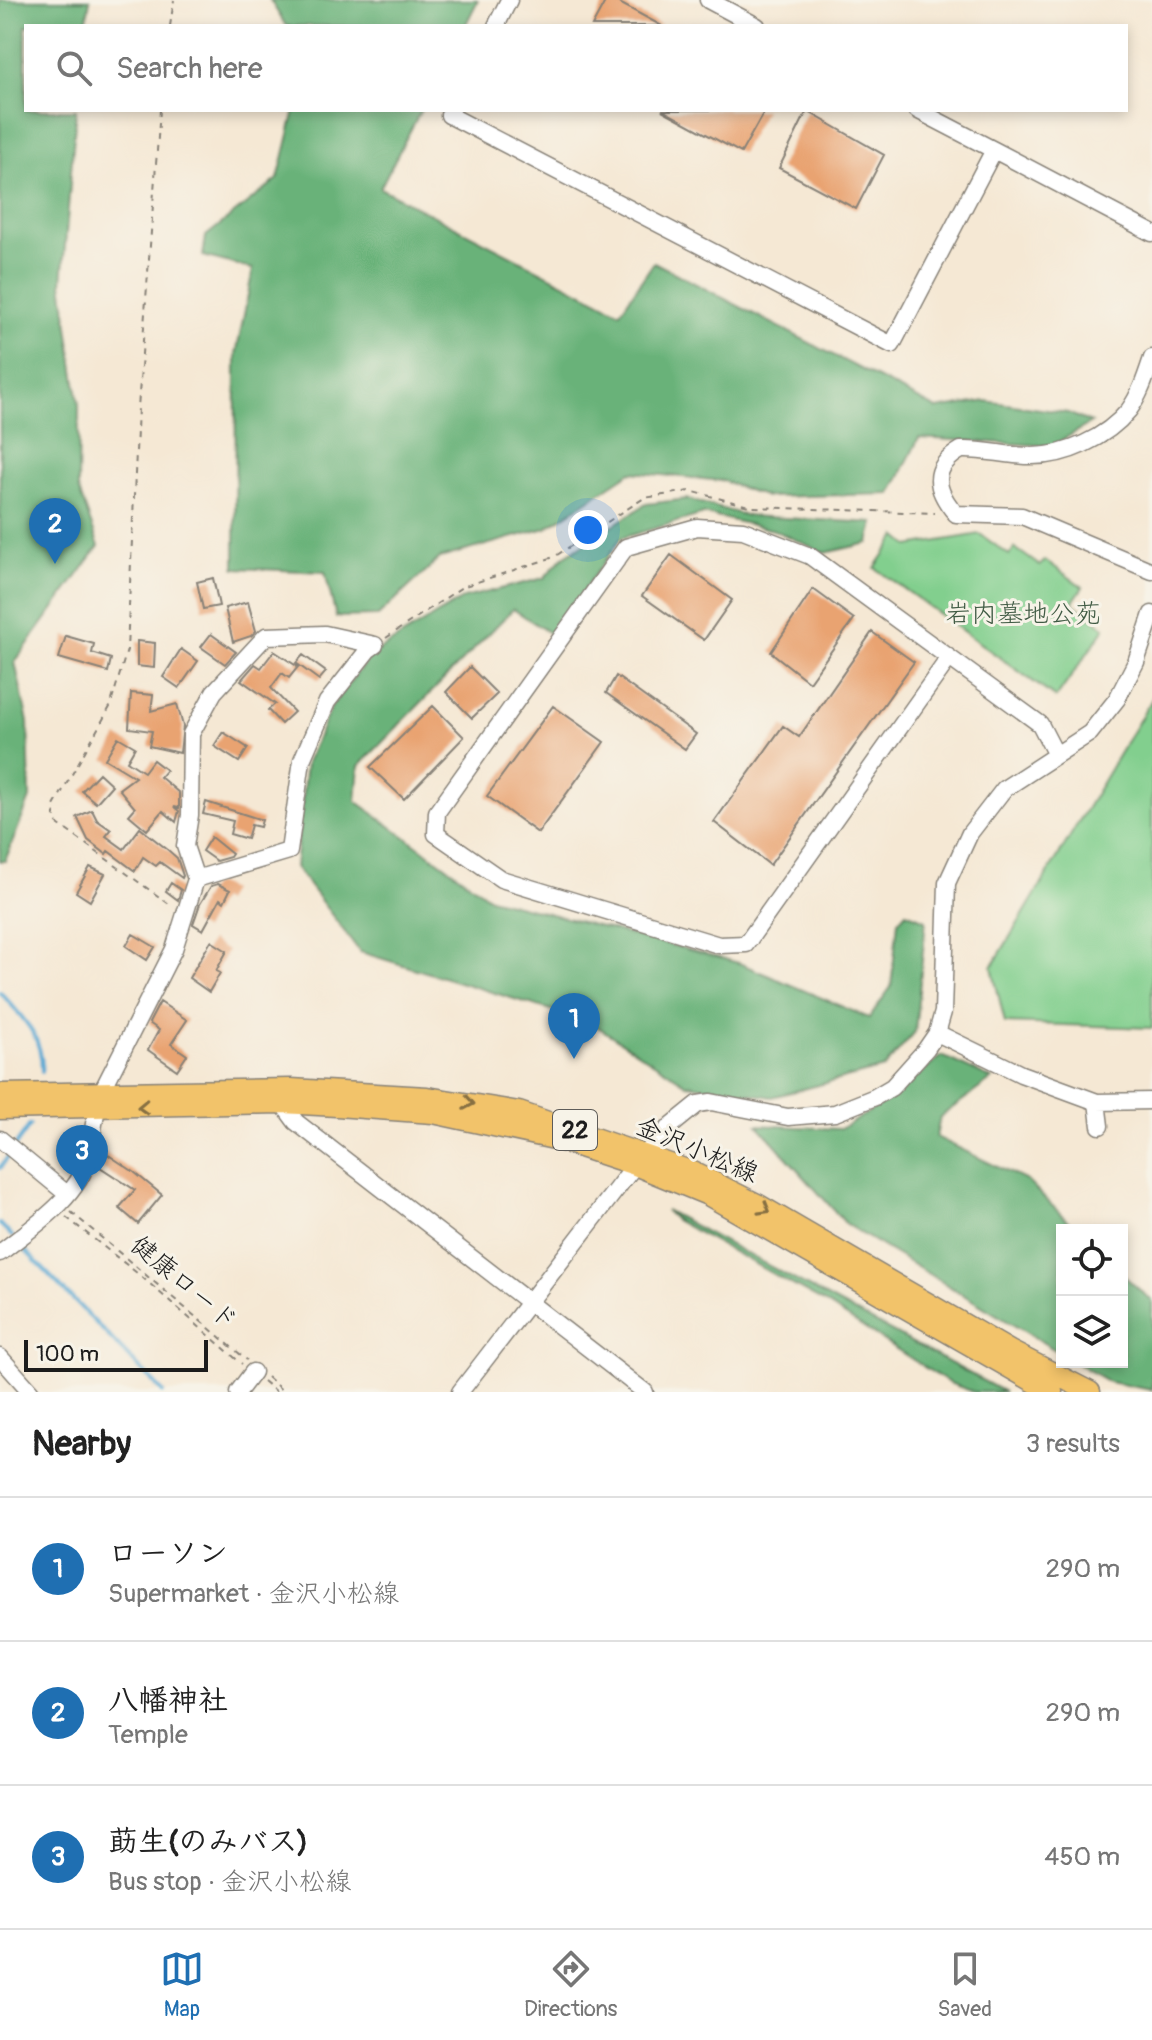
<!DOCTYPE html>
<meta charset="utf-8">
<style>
body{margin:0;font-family:Pangolin,"Klee One",sans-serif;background:#f2f2f2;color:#222}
.controls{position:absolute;right:24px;bottom:24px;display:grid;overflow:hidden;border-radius:0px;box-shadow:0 4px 12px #0003}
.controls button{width:72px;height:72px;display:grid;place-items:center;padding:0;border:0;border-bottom:2px solid #e0e0e0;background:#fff;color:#222;font:40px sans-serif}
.scale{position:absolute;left:24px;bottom:20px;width:184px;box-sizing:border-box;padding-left:8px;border:4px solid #1c1c1c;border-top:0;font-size:22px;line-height:28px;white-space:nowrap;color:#1c1c1c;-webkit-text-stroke:6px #f7f3e8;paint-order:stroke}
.you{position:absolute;left:588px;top:530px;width:28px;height:28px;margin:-20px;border:6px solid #fff;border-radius:50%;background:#1a73e8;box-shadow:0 0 0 12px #1a73e833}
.badge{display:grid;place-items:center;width:52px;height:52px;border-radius:50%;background:#1f6fb2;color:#fff;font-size:26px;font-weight:700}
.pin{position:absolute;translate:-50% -66px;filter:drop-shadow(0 2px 4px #0008)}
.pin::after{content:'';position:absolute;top:42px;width:28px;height:24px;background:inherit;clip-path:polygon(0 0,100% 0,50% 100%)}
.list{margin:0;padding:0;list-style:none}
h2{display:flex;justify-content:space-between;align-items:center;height:104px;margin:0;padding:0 32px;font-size:34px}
h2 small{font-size:26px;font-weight:400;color:#767676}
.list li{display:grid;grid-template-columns:52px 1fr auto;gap:24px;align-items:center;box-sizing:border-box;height:144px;padding:0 32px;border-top:2px solid #e0e0e0}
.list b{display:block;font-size:30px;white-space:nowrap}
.list p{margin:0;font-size:26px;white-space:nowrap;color:#767676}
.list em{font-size:26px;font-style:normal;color:#767676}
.icon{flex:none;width:44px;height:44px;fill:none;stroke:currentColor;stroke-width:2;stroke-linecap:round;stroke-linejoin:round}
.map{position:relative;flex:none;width:1152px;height:1392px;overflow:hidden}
.search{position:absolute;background:#fff;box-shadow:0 4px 12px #0003;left:24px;right:24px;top:24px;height:88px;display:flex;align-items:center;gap:20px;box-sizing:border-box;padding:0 28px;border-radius:0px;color:#767676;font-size:30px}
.sheet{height:536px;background:#fff}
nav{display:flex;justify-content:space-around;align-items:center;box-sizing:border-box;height:112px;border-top:2px solid #e0e0e0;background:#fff;font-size:22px;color:#767676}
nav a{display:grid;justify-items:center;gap:4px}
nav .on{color:#1f6fb2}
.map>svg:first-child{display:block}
</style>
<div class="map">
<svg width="1152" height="1392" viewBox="0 0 1152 1392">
<rect width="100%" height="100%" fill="#f7f3e8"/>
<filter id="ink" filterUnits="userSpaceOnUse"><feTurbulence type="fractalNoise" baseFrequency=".0125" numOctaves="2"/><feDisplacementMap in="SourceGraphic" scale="16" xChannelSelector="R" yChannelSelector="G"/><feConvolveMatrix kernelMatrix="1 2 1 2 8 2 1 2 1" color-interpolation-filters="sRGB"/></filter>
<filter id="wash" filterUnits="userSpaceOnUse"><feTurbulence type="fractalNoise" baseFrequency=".006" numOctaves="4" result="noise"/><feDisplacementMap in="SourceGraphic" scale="32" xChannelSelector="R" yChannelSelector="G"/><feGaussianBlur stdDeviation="1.8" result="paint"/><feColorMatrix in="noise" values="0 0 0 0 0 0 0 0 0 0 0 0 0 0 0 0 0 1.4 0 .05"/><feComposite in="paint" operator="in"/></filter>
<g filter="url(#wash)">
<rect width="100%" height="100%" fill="#f5e8d4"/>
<path fill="#82cf8e" stroke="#4f7655" stroke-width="2" d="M980,534L1009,555L1015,548L1040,566L1045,560L1083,587L1072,603L1105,628L1056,698L875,568L897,536L909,546Z
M1152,699V1028L1005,1023L992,967Z"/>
<path fill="#69b279" stroke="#42674a" stroke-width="2" d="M0,0H90L86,26H26V110H76L62,283L79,405L78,488L99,546L15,662L28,722L30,798L5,861H0Z
M270,0H478L465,26H286Z
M295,110H421L380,188L620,312L654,262L937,409L986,401L1068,413L1091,423L1052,446L919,438L891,494L766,497L723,481L631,472L546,528L440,558L378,616L336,617L325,572L235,568L236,355L253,269L203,256L206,236L278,179Z
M687,499L748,516L874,523L869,543L825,553L774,530L704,514L621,538L552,635L513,609L359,766L356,801L490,898L739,963L869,1018L891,987L898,921L906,912L926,920L915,1032L884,1068L772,1097L687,1084L590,1022L360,952L295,867L306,763L332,705L371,655L464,598L544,578L562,558L646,504Z
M942,1056L992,1079L940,1117L936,1137L1027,1181L1077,1230H1062V1354L847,1225L758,1125L840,1129L891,1099Z
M665,1210L1004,1392H974L949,1383L822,1301L675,1220Z
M1122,1274L1152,1301V1390L1109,1382L1075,1362H1122Z"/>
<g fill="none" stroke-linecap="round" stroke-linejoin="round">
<path stroke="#59a8d3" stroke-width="4" d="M0,992C23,1018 43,1036 42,1072
M15,1146L30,1125
M0,1168L10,1154
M0,1224L12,1236
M18,1243L163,1392"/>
</g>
<g id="blocks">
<path fill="#e9a371" d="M606,0H614L662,26H592Z
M662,110H765L741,153Z
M807,111L884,155L856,209L779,168Z
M671,555L732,600L704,640L642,596Z
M213,578L219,606L203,609L197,582Z
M813,589L854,619L809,682L771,652Z
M248,602L256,631L251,636L233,642L225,608Z
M872,632L914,662L770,865L714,822L783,726L799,737Z
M211,634L236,652L225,664L201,647Z
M66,636L94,644L92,653L111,659L108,672L59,658Z
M137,641L155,643L154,668L137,666Z
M181,649L198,661L179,688L163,677Z
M274,651L298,667L289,678L282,673L271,688L294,712L281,724L268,710L275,704L241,680L255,664L261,668Z
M303,655L326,672L319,680L296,663Z
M470,667L497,694L472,718L446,692Z
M616,676L696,734L685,749L606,693Z
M131,693L153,695L151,711L177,704L183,726L180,753L149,746L152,731L129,728Z
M433,706L464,737L404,799L370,767Z
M553,706L604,742L538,833L487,796Z
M223,732L248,748L239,762L214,746Z
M118,737L135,747L127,761L144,772L153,760L166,770L160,777L179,793V808L174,807L179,811L176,822L163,811L147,830L129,815L135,808L119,789L135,777L105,759Z
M99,773L112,785L96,803L82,791Z
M206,802L262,820L260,827L251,825L247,839L230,834L233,821L203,814Z
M92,810L97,820L111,830L106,836L124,849L140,828L168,850L177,858L183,876L182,878L160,862L156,866L143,857L135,871L108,851L106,854L88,840L77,817Z
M211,837L232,854L230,857L216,861L202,851Z
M90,867L105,874L90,901L76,892Z
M171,883L181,890L178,900L166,891Z
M218,884L230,890L224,902L220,899L203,930L193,924L200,904L211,886Z
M133,934L155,947L147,960L126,946Z
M211,941L227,951L216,971L220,973L209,992L189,978Z
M160,1002L187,1020L171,1044L187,1055L177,1070L148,1050L159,1030L149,1023Z
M101,1150L134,1172L162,1195L138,1224L119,1208L135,1190L97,1165Z"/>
</g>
</g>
<g filter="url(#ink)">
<use href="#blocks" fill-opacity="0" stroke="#888278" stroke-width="2"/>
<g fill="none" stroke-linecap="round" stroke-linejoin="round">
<g stroke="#888278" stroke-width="19">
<path id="minor" d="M708,0L757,26
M496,26L509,0
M452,110L449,115L892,345L994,150L917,110
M994,150L1152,233
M1152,358C1146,376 1140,395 1129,410C1106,438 1065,457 1030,456C1007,456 984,449 961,450C930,468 935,490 956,514L1022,516L1152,571
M949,658L746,944L719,945L501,879L436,834L437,812L626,547L697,527L743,530L810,556L1040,724L1056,755
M196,879L185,846L190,815L191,734L214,692L266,636L325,634L375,645
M937,1033L1021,1074L1097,1102L1152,1101
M1097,1102L1100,1126
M282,1103L296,1122L645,1392
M0,1139L67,1194
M0,1253C32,1227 77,1200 88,1158C93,1135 94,1113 102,1091L174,949L196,879L289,851L302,760L327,702L368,650L375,645
M0,1357L31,1392
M238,1392L253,1372
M460,1392L635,1165L672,1125L698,1104L711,1102L788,1117L835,1113L875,1097L892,1087L926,1049L937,1033L943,1012L947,883L970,833L1004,789L1090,733L1117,699L1136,662L1152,614"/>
</g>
<g stroke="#888278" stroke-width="23">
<path id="major" d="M0,1094L291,1089L427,1097L519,1112L693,1172L757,1204L1010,1351L1090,1392
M0,1109L282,1103L337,1106L433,1113L559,1140L635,1165L708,1195L1052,1392"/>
</g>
<path stroke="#888278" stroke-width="2" stroke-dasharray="6 6" stroke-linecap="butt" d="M170,26L174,0
M160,110L138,408L127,650L110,707L54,806L55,822L172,906
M386,638L462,587L554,557L644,498L690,491L753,507L935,513
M71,1212L247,1360
M66,1217L142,1277L242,1364
M267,1377L284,1392
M263,1381L276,1392"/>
<use href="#minor" stroke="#fff" stroke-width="16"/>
<use href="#major" stroke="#f2c36a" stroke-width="20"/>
</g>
<defs><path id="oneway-chevron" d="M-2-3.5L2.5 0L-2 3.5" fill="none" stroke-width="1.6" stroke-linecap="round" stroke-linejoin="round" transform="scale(2)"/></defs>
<g stroke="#877043">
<use href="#oneway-chevron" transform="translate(469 1103) rotate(10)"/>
<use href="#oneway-chevron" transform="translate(143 1107) rotate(178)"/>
<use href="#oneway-chevron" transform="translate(765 1209) rotate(30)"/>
</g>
</g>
<g text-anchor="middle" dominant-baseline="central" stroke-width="6" stroke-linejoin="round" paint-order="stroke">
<rect fill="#f7f3e8" stroke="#5e5c59" stroke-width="2" x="553" y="1110" width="44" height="40" rx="6"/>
<g font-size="24" font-weight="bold" fill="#1c1c1c">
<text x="575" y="1130">22</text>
</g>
<g font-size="26" fill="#405b44" stroke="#f7f3e8">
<text x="1023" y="614">岩内墓地公苑</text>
</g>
<g font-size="26" fill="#1c1c1c" stroke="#f7f3e8">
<text transform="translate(697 1150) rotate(23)">金沢小松線</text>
<text transform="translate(184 1283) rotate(40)">健康ロード</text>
</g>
</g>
</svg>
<div class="controls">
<button><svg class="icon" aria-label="locate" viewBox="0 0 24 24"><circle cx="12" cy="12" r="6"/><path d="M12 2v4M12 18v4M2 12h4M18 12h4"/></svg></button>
<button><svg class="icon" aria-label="layers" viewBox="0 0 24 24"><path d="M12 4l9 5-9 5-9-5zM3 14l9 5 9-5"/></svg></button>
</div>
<div class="scale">100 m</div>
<div class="you"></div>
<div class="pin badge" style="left:574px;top:1059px">1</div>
<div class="pin badge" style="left:55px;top:564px">2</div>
<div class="pin badge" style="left:82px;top:1191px">3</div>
<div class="search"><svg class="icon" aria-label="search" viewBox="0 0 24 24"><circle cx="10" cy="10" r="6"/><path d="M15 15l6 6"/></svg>Search here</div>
</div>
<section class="sheet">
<h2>Nearby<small>3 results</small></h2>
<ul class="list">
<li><span class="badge">1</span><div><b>ローソン</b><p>Supermarket · 金沢小松線</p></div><em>290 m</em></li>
<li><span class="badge">2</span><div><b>八幡神社</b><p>Temple</p></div><em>290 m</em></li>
<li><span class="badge">3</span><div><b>莇生(のみバス)</b><p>Bus stop · 金沢小松線</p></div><em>450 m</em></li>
</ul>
</section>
<nav>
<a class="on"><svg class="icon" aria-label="map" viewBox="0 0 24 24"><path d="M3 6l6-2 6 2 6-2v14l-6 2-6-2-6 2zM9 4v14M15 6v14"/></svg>Map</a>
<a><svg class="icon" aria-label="directions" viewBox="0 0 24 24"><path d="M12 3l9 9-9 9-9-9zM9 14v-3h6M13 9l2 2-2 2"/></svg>Directions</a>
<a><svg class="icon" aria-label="saved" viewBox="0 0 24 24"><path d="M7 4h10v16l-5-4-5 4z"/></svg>Saved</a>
</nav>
